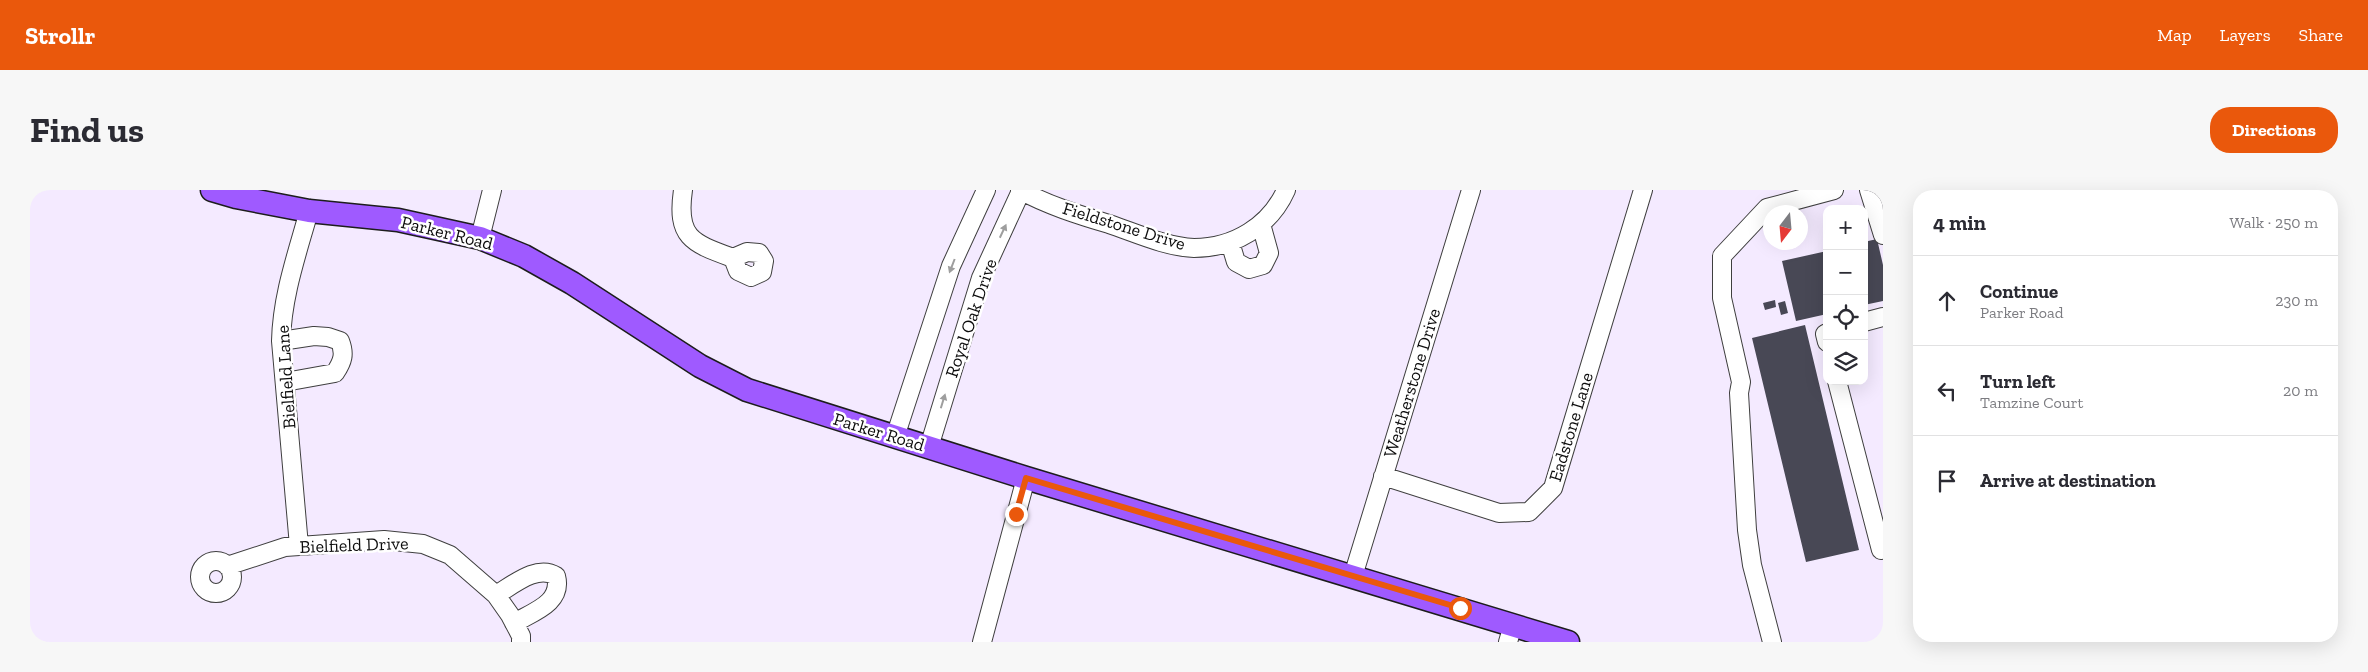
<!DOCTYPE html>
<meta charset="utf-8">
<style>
body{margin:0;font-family:"Zilla Slab",serif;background:#f7f7f7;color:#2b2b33}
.controls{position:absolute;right:15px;top:15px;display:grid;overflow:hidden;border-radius:10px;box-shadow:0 5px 20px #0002}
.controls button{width:45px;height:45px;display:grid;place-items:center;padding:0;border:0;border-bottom:1px solid #e1e1e2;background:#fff;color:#2b2b33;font:25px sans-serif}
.compass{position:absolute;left:1733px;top:15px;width:45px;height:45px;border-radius:50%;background:#fff;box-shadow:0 5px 20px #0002;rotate:196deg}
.stop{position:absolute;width:15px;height:15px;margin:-11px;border:4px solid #ea580c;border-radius:50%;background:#fff}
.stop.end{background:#ea580c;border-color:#fff;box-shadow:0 1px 5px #0008}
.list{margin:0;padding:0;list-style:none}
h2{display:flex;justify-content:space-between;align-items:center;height:65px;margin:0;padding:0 20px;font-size:21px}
h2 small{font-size:16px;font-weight:400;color:#7c7c81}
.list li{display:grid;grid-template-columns:32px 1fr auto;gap:15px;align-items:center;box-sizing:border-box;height:90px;padding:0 20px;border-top:1px solid #e1e1e2}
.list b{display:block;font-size:19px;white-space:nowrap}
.list p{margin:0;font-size:16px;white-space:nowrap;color:#7c7c81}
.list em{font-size:16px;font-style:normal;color:#7c7c81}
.icon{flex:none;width:28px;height:28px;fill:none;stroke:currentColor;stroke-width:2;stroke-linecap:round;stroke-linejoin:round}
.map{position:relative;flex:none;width:1853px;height:452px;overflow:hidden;border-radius:20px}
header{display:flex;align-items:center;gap:30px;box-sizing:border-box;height:70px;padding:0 25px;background:#ea580c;color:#fff}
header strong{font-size:24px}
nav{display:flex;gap:28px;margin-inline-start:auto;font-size:18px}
.intro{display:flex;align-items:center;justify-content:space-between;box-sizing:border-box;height:120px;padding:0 30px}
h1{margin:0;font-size:35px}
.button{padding:12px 22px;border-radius:20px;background:#ea580c;color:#fff;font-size:18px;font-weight:700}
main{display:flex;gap:30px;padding:0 30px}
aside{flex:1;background:#fff;border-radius:20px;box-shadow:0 5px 20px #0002}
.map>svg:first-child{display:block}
</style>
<header>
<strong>Strollr</strong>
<nav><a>Map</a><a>Layers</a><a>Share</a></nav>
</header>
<div class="intro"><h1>Find us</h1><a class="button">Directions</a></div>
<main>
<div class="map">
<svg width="1853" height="452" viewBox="0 0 1853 452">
<rect width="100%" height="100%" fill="#f4eaff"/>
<path fill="#484855" d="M1847,49L1853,75V111L1834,115V52Z
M1797,61V124L1766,131L1752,71Z
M1745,110L1746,117L1735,120L1733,113Z
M1755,111L1758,123L1751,125L1748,113Z
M1775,135L1829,360L1776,372L1722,148Z"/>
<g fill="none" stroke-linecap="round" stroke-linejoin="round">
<g stroke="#3f3f3f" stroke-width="20">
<path id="minor" d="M653,0C646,48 662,53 703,68L717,62L729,63L734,71L732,82L721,87L708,81L703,68
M990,0C1017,15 1049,25 1079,34C1106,43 1136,57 1164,58C1204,58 1240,36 1256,0
M1839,0L1853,45
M450,48L462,0
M1200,52L1206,72L1219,79L1233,75L1239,63L1231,34
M1834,132L1853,127
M1797,143L1795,144L1797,152
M251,151L284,146L298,147L310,151C315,164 313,171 305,183L255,192
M1807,191L1851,360
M865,247L921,76L956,0
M899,257L951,88L991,1
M1353,286L1469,323L1499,322L1523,298L1613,0
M269,356L251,151C252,106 267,64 279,21
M170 387a16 16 0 1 1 32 0a16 16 0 1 1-32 0Z
M197,376L255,357L354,350L393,354L420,365L466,405L480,425L491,446V452
M1323,386L1441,0
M466,405C483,395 507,374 526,386C533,413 503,422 484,433
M952,452L996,288
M1478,452L1483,435
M1742,452L1722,375L1717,340L1709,203L1711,192L1692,108V66L1737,18L1804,0"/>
</g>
<g stroke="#1d1d1d" stroke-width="25">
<path id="major" d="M182,0L206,7L279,21L368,30L450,48L494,66L542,93L670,176L717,200L996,288L1538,452"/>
</g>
<use href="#minor" stroke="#fff" stroke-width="18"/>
<use href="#major" stroke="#9f5aff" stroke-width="22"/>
</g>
<defs><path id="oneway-solid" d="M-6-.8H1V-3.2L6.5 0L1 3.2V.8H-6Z" transform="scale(1.25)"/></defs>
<g fill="#9e9e9e">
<use href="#oneway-solid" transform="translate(973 41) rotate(-65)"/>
<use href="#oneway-solid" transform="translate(922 76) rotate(111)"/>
<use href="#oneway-solid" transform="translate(913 211) rotate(-73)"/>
</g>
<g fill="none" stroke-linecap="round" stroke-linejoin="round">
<path stroke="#ea580c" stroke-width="6" d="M986,324L996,288L1430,418"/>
</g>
<g text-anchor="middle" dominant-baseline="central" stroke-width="5" stroke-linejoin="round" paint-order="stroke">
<g font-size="18" fill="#0c0c0c" stroke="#fff">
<text transform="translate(1094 36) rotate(17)">Fieldstone Drive</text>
<text transform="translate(417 43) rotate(14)">Parker Road</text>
<text transform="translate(941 128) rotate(-71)">Royal Oak Drive</text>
<text transform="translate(256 187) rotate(-94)">Bielfield Lane</text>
<text transform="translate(1382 193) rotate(-73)">Weatherstone Drive</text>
<text transform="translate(1541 237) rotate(-73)">Eadstone Lane</text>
<text transform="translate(849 242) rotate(17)">Parker Road</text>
<text transform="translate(324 355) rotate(-2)">Bielfield Drive</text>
</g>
</g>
</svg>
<div class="controls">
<button>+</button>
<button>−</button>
<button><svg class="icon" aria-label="locate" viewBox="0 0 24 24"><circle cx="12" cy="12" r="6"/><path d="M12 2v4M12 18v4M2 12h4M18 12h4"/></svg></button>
<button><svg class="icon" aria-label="layers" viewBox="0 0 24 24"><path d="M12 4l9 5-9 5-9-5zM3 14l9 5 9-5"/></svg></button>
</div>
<svg class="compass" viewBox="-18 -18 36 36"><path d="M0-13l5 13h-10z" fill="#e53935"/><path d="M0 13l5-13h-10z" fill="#7c7c81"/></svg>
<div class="stop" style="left:1430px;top:418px"></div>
<div class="stop end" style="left:986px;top:324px"></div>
</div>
<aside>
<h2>4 min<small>Walk · 250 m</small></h2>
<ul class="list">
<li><svg class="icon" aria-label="ahead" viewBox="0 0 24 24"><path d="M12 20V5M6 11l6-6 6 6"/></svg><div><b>Continue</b><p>Parker Road</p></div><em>230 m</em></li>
<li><svg class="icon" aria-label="left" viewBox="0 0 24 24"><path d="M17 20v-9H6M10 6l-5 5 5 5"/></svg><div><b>Turn left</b><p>Tamzine Court</p></div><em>20 m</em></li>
<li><svg class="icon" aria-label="arrive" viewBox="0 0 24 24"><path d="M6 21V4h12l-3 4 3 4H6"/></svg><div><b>Arrive at destination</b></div></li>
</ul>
</aside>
</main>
